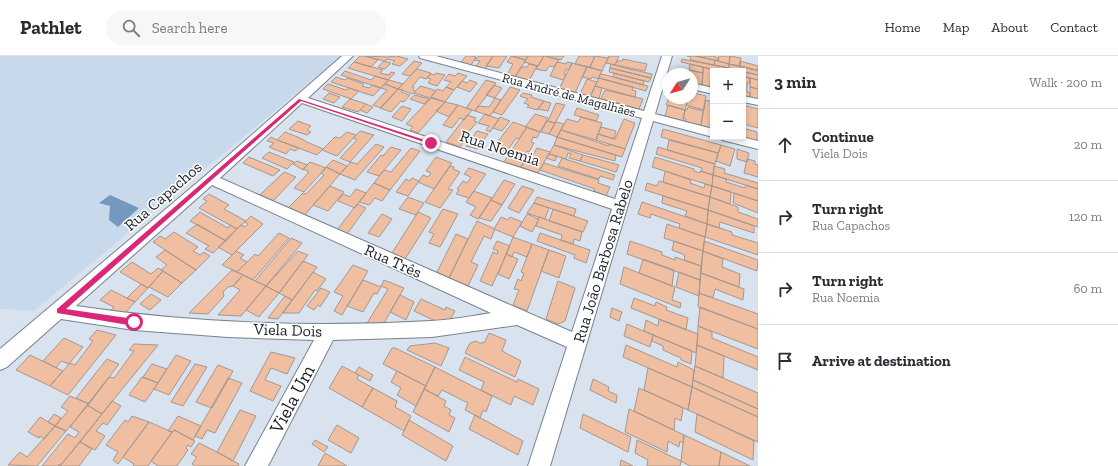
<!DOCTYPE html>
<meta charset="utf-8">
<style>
body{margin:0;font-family:"Zilla Slab",serif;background:#f7f7f7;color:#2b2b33}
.controls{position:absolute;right:12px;top:12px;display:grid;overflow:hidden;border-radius:0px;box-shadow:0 2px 6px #0003}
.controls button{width:36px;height:36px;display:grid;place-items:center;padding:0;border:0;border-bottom:1px solid #e1e1e2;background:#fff;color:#2b2b33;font:20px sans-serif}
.compass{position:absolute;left:662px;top:12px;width:36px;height:36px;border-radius:50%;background:#fff;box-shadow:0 2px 6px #0003;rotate:234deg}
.stop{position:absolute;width:12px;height:12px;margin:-9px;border:3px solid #db2777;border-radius:50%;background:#fff}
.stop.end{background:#db2777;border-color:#fff;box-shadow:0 1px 4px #0008}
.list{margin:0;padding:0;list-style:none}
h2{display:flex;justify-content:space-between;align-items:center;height:52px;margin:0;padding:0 16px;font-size:17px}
h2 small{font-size:13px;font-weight:400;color:#7c7c81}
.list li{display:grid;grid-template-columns:26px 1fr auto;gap:12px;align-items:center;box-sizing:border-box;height:72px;padding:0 16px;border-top:1px solid #e1e1e2}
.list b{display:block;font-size:15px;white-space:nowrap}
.list p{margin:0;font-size:13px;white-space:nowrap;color:#7c7c81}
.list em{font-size:13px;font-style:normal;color:#7c7c81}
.icon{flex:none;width:22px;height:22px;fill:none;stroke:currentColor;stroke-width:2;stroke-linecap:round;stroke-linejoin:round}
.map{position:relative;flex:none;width:758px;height:410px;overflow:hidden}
header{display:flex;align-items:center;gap:24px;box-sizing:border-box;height:56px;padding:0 20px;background:#fff;border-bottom:1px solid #e1e1e2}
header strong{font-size:19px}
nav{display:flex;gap:22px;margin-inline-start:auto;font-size:14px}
.search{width:280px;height:36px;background:#f7f7f7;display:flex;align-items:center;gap:10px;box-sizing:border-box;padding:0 14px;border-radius:22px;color:#7c7c81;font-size:15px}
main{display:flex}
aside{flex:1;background:#fff}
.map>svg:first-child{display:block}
</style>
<header>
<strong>Pathlet</strong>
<div class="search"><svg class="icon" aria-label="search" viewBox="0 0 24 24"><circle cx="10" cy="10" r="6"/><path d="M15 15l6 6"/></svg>Search here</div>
<nav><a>Home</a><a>Map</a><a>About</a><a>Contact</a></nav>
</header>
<main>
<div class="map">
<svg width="758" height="410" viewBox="0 0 758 410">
<rect width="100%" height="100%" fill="#d8e3ef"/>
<path fill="#c8d9eb" d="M0,0H341L34,255L0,253Z"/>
<path fill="#7498be" d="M110,139L139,152L118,171L109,164L110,150L99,147Z"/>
<path fill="#f0bfa1" stroke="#a5978f" d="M360,0H365L378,4L371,11L354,6Z
M365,0L387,1L397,0L408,3L400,10L392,8L395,5L387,3L384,5Z
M466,0H472L476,1L471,9L461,6Z
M479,0H493L485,13L476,10L480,5L474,4Z
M493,0H507L499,12L486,10Z
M511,0H528L526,4Z
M511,0L526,4L515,21L507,19L513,8L507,6Z
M528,0H544L538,10L524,6Z
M544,0L559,4L554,11L549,10L546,15L536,13Z
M546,0H564L561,4Z
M579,0H595L590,11L575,8Z
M595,0L608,2L602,15L590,11Z
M609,0H619L615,9L606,7Z
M687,0H695L715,4L714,9L690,4L691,1Z
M695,0H713L718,2V5Z
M719,0H730L729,8L718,5Z
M730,0L741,2L740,10L729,8Z
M623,3L647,8L645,15L615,9L617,5H622Z
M682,3L729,12L728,15H718L681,6Z
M715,4L729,8V12L714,9Z
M384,5L391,7L385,13L378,11Z
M414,5L422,7L410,20L402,18Z
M740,5L758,10V14L739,10Z
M354,6L383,14L380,17L389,19L391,16L395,17L388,24L348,12Z
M557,6L566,8L567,6L572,7L569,14L566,13L564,18L566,19L563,24L550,20Z
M572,7L587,11L575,37L559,33Z
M529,8L537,10L529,25L515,21L521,11H527Z
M611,8L629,13L652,18L651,22L610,12Z
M690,8L703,11V17L689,14Z
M729,8L758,15V19L729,12Z
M587,11L602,15L598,23L592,21L591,23L582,21Z
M703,11L718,15H713L709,33L702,31Z
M610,12L651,22L649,26L609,16Z
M417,13L431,17L426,23L420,21L412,31H414L413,34L416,35L413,38L398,33Z
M690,14L703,17L702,31L694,29Z
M345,15L371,24L375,20L388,24L381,32L341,19Z
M743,16L758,19V24L743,20Z
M436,17L445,19L437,30L428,27L431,23L427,22L431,18L434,19Z
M458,17L467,20L454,34L446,31L451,26L444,24L449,18L455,20Z
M614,17L644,25L643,29L613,21Z
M600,18L606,19L648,30L646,35L599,22Z
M336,21L345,24L347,22L364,28L362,30L369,32L372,29L381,32L373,40L331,26Z
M743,21L750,22V27H747V36L750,37V43L743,41Z
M599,22L633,31L632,34L636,35L635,41L595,30Z
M750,22L758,24V33L750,31Z
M587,23L597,26L590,41L580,38Z
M388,24H389L403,28L398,33L385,28Z
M470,24L477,27L470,36L457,31L462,25L467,27Z
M486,24L496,27L475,55L466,52Z
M328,28L346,34L349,32L359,35L351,43L323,33Z
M385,28L398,33L381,52L373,49L387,34L381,32Z
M494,29L502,32L495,42L486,39Z
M420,30L431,33L436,35L430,42L414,37Z
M595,30L602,32L599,43L590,41Z
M446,31L454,34L445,46L431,41L437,33L443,35Z
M510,31L520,34L502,59L493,56Z
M750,31L758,33V45L750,43Z
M398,33L403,34L401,36L410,39L404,46L401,45L391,56L380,52Z
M605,34L643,43L639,53L601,43Z
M329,37L340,41L334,47L323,43Z
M523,37L532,39L531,41L544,45L537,54L527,51L529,49L524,47L528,43L520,40Z
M694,37L706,40L704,54L686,49L688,44L691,45Z
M415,39L429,43L424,48L410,43Z
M431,42L445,46L418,77L410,74L413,71L406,68Z
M495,42L501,44L490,60L475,55L478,50L489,51Z
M669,42H688L685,54L666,49Z
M350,43H351L366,48L358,56L342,51Z
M705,44L713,46V63L710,72L701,70Z
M544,45L551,47L548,55L538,53Z
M445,46L458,49L449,61L436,55Z
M556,47L565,49L555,67L548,65Z
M366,48L373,51L367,57L360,54Z
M458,49L472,54L464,64L460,62L452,72L443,69Z
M668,49L685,54L683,65L665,60Z
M743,49L758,53V72L743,68Z
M402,50L411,53L402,65L392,61Z
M688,51L703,55L701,70L685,66L686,63L683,62L685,54H687Z
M577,52L599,59L596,65L574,59Z
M485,58L499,63L490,76L486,74L489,70L478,67Z
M535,58L548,62L540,76L525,71Z
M467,59L476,62L474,65L477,66L461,85L464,86L460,91L446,86Z
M500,61L510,65L502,75L493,72Z
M581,61L602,67L596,84L561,74L567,63L578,66Z
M624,63L635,67L625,93L596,84L598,78L615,83Z
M298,65L311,70L307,74L311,76L307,79L289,73Z
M547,65L555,67L549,78L541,76Z
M513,66L527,71L519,83L516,82L504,100L491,94Z
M556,66L564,68L557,81L549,78Z
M527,71L540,76L537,82L533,81L531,86L534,87L529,96L527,95L524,99L527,100L521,111L504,106Z
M601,71L616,75L614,83L598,78Z
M663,73L721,89L718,97L661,81Z
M746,73L757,76V85L745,82Z
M561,74L609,90V88L625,93L622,101L557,81Z
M360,75L374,79L350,106L340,102L357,84L353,82Z
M477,75L488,78L477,93L466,90Z
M285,76L300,82L307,86L323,93L317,99L277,84Z
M347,76L356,79L337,100L322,94L335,81L340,82Z
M271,81L277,84L299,92L295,95L290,93L286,98L269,91L274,87L267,85Z
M557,81L616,99L615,105L554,89Z
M669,84L718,97L715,108L667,94Z
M376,88L384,91L355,124L340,118L351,106L357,108Z
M554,89L583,99L580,105L569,102L571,98L568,97L566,103L549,98Z
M721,89L735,93L730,110L716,105Z
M391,91L401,94L379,120L367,116L381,99L383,100Z
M658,91L715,108L713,119L701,115L702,112L656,98Z
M411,92L420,95L390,134L374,127L384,114L391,116Z
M537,92L550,96L538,117L521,111L529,97L533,99Z
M737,93L749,97L747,106L737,103Z
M269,96L294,106L287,113L262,102Z
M549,98L557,100L555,105L546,102Z
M583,99L619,109L616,116L580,105Z
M249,101L280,114L273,120L243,107Z
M436,101L452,107L434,133L418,126L423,119L428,121L431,117L426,115Z
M655,101L694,113V115L700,117V115L713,119L712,130L652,111Z
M562,102L615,119L613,124L600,120L599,123L558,110Z
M747,103L755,105V108L758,109V121L744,117Z
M333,104L347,110L340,118L326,111Z
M297,105L307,109L303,114L293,108Z
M310,106L326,112L304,136L294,132L309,116L303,113Z
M544,107L599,124L598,127L610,131L606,140L594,135L595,133L540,114Z
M450,110L454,111L453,113L460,116L448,133L453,134L440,152L425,146Z
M714,110L725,113L724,117L758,127V133L713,119Z
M326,111L340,118L304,160L288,152L303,137L306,138L324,119L321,117Z
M469,112L486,118L469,142L456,138L459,134L457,133L463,125L467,127L471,121L464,118Z
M665,115L691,124L690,127L704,132L705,128L712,130L710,141L663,126Z
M284,116L296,121L273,145L260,139Z
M713,119L727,123L726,126L745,132L746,129L758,133V145L712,130Z
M412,122L419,125L408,140L396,136L406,123L410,125Z
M504,124L515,128L502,149L491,144Z
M659,125L710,141L708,154L645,134L647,127L657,130Z
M374,127L390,134L382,145L375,142L369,149L359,146Z
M330,130L344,136L328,155L313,149Z
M522,130L534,134L519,157L508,152Z
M712,130L731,136L730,148L710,141Z
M356,133L366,137L355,152L338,145L343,138L350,141Z
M474,135L492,142L478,163L470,159L476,151L466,146Z
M734,137L758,145V157L733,147Z
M209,138L229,149L224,153L246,165L237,173L199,152L207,145L203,143Z
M663,140L708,154L707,168L685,160L687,155L662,147Z
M408,141L424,147L416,159L399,153Z
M537,141L576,153L574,160L534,147Z
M710,141L738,151V156L758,163V171L708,154Z
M491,144L502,149L491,165L479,162Z
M642,146L707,168L705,181L679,172L680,168L651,158L650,162L638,158Z
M534,147L549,152L545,163L527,157Z
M357,148L366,152L347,178L337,174Z
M443,153L458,158L440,191L429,187L434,178L429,176Z
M553,153L588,165L583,176L549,165Z
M708,154L754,170V177L720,166L719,172L707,168Z
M200,156L228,172L230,169L237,173L226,185L190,165Z
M418,156L431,162L405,203L392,197Z
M382,158L392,163L379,181L368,177Z
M527,158L539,163L532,176L520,170Z
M251,160L263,168L232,199L218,191L241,169L245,171L248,168L245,166Z
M501,161L508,164L510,161L522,166L513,181L494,173Z
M539,161L582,176L580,185L574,183L573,188L561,184L562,179L536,170Z
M477,165L495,173L491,183L484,180L471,206L478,209L468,230L449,222Z
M197,168L226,185L213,197L205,193L209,190L186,177Z
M667,168L705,181L703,195L664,182Z
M707,168L732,176V179L758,187V199L705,181Z
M174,176L198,191L193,195L200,199L204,196L210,200L196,214L153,186L160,180L165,183Z
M279,177L289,182L253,224L237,216L255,198L258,200Z
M540,177L590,194L586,207L574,202L575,199L537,185Z
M456,178L468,183L449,222L437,216Z
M513,181L532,188L527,201L514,196L512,201L506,198Z
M291,182L302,187L266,230L255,225Z
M497,185L510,190L492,230L480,225L493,196L497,198L498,195L493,193Z
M630,185L662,196V199L675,204V201L701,210L700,224L627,198Z
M674,185L703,195L701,210L684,204L685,199L672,194Z
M704,185L758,204L757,215L703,195Z
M532,188L549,194L527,255L513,249L519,234L514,233L518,223L521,225L524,217L521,216Z
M165,194L196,214L182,227L161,214L167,209L156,201Z
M549,194L566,200L559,222L541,215Z
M236,195L244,199L240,202L247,206L237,216L222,209Z
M298,195L308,199L279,237L266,230Z
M703,195L723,203L722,211L740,218L739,231L701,217Z
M506,198L518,203L509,223L498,218Z
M643,203L674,214L672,230L639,217Z
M303,205L317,211L292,244L279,237Z
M132,206L151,218L158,212L163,215L148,232L120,216Z
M353,209L368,215L342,259L334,255L343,240L334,236Z
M624,211L675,231L672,244L681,247L680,252L620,228Z
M232,214L243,219L233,230L228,231L223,236L224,240L208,258L189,257Z
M163,215L182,227L168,241L149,231Z
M313,216L326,223L317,235L315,234L299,257H283Z
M679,216L700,224L699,240L676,231Z
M701,217L744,233L743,244L715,233L713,242L699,237Z
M243,219L266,230L241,260L218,259L240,234L233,230Z
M363,224L381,231L377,238L374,237L363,256L347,250Z
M384,224L404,232L383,269H366L388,233L381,230Z
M558,225L575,232L565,265L558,268L546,263Z
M141,228L148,232L135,246L127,242Z
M266,230L279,237L259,261L246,254Z
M321,232L330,236L320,251L318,249L314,254L307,250Z
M111,234L135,246L125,257L110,255L114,251L100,244Z
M699,237L758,258V273L698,251Z
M151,238L161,244L150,254L140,248Z
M400,239L414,246L406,264L390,256Z
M285,240L292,244L278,263L268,262Z
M634,242L655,250L656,246L667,251L666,254L688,262L686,274L631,252Z
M421,243L445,254L446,251L455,255L446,270L414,255Z
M700,251L758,273V293L698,270Z
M612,252L622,256L619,265L610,261Z
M659,263L698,278L696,297L644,275L646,264L658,270Z
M627,268L653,279L650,291L624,280Z
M698,270L712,276V282L758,301V314L697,289Z
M97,274L116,279L68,339L50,330L70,307L75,309L93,285L89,283Z
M489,277L506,284L502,295L521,305L515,321L465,297L470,287L476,285L481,288L482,286L484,287Z
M653,279L692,295L691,308L681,304V302L663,294V290L652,285Z
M64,282L83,291L69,308L61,305L56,312L43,305Z
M435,287L449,292L441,310L407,294L410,290Z
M134,288L158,289L102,358L87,349L109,321L114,322L134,295L129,294Z
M626,289L677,311L678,306L694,314L692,331L623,301Z
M697,289L724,300L723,322L695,310Z
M392,292H395L435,311L426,330L383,308Z
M271,296L295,302L287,318L271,312L265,324L281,330L273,345L250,335Z
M30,299L63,315L50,330L16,314Z
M176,299L191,305L169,339L154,333Z
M465,301L517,326L518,323L539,333L533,349L514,340L511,349L481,334L484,326L459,314Z
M107,303L119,308L89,348L76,342Z
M152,308L167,313L158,327L143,321Z
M195,308L207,311L183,350L171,346Z
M218,309L233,315L212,352L196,346Z
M342,310L359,319L357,323L373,332L362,351L329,332Z
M695,310L758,337V353L693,324Z
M359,311L373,319L370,325L355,317Z
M435,311L492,340L486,356L483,354L480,362L465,354L468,347L442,334L438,340L424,333Z
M648,312L692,331L688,354L644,334Z
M397,315L426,330L416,350L397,339L401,332L391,326Z
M142,321L158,327L145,346L129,339Z
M228,322L242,327L215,377L207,374L202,383L195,380Z
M593,323L609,331L608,335L617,339L616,347L590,334Z
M693,324L758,353V361L692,331Z
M692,331L758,361V386L688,354Z
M373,332L397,345L395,351L411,360L404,375L362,351Z
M639,332L683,352L681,365L675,362L674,374L634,355Z
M424,333L446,345L444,350L451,354L449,359L455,362L449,376L413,356Z
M70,340L89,348L66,375L55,370L68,355L61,351Z
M112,345L121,350L107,369L103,367L96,375L105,380L95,394L80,386Z
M87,349L102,358L60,410L59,408L58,410H42L68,378L75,382L79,376L70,371Z
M629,353L684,379L683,387L680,385L679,391L668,385L667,396L625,376Z
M240,354L256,360L233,405L217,396Z
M54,358L61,362L55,370L48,366Z
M583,358L631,381L628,396L580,372Z
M697,358L754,385L753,404L695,376Z
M475,359L523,385L518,399L469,373Z
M132,360L149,366L118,408L113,404L118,396L106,389L125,364L128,366Z
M178,360L201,370L193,384L174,374L172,376L168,375Z
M40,361L55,370L44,383L40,380L39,382L28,376Z
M409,364L453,390L446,405L402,379Z
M149,366L172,376L148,410H133L134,408L123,401Z
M337,369L359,382L351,397L328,384Z
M55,370L66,375L37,410L8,409L20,396L27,401Z
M174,374L195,385L191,391L188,389L186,392L188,394L177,410H158L151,405Z
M684,379L721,396L719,410H690L681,405Z
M315,384L328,391L324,396L312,388Z
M637,384L681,405L680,410H647L648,404L635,397Z
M80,386L92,393L79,410H60Z
M199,387L217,396L239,408L238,410H195L192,408L197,401L191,398Z
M721,396L750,410H719Z
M325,397L347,410H318Z
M621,404L633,410H620Z"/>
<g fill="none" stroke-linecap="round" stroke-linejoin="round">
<g stroke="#78828d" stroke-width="2">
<path id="minor" d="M342,0H353L308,42L615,143L642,62L420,2L419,0H436L644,55L662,0H672L655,58L713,73V81L653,65L550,410H528L567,291L517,269L432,281L333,284L268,410H245L314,284L228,281L134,274L61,263L7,311L0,314V293L205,120ZM302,47L612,153L572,276L220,122ZM212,129L491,257C471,260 451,264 431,265C313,272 193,267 76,250Z
M692,27L713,32V38L692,33Z
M743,40L758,43V49L743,46Z
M720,81H742L758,85V93L722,84Z"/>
</g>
<use href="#minor" fill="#fff" fill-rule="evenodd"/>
</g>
<path fill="#db2777" d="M299,43L434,87L430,88L301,45L66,253L134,263L137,264V269L134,270L57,257V253Z"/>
<g text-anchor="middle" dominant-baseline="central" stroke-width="3" stroke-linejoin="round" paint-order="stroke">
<g font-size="13" fill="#191d21" stroke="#fff">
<text transform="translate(569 39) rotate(15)">Rua André de Magalhães</text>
</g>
<g font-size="16" fill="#191d21" stroke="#fff">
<text transform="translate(500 92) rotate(18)">Rua Noemia</text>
<text transform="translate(163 140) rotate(-41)">Rua Capachos</text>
<text transform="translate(393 205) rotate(24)">Rua Três</text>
<text transform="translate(603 205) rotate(-73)">Rua João Barbosa Rabelo</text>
<text transform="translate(288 274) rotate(2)">Viela Dois</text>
</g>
<g font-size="19" fill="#191d21" stroke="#fff">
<text transform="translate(292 343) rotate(-62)">Viela Um</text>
</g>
</g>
</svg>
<div class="controls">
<button>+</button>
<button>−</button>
</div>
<svg class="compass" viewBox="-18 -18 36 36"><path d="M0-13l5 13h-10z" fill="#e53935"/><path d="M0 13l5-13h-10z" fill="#7c7c81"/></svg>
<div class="stop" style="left:134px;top:266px"></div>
<div class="stop end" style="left:431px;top:87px"></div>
</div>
<aside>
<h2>3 min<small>Walk · 200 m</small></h2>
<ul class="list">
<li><svg class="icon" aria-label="ahead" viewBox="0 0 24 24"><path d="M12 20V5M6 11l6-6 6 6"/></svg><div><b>Continue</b><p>Viela Dois</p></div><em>20 m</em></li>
<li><svg class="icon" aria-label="right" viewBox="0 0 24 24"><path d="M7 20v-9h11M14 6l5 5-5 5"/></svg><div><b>Turn right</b><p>Rua Capachos</p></div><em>120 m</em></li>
<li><svg class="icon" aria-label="right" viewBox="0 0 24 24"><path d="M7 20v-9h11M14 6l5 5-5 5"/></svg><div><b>Turn right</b><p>Rua Noemia</p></div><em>60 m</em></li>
<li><svg class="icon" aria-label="arrive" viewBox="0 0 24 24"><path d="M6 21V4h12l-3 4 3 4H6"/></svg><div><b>Arrive at destination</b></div></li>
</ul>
</aside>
</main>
